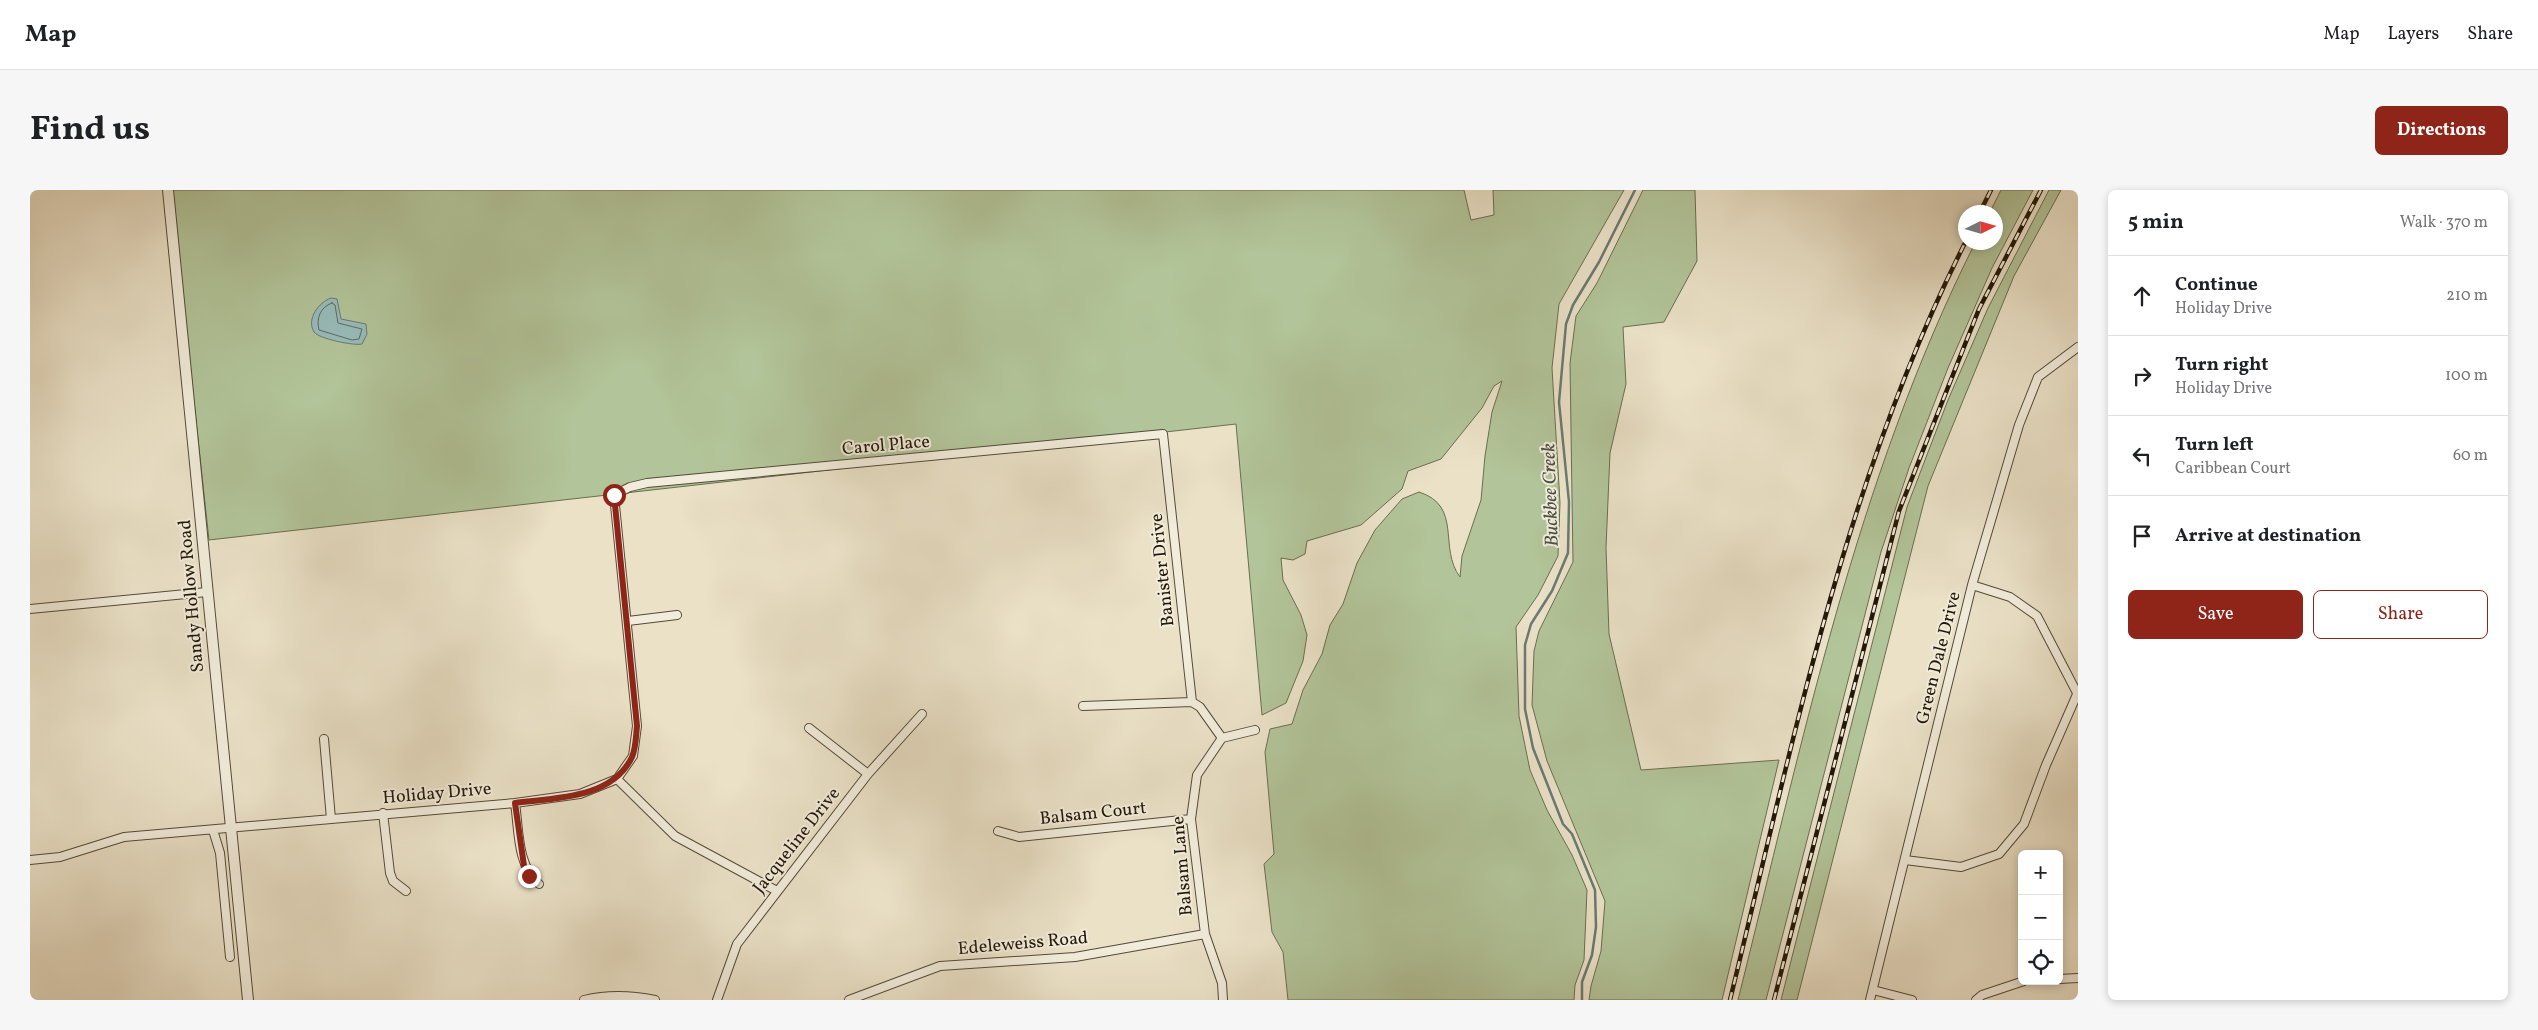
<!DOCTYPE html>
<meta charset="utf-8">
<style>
body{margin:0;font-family:Vollkorn,serif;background:#f6f6f6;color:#202124}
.controls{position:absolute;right:15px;bottom:15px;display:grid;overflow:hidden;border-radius:8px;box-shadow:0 2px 8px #0003}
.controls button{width:45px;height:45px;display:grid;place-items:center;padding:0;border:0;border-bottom:1px solid #e0e0e0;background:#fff;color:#202124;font:25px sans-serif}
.compass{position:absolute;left:1928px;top:15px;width:45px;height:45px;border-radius:50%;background:#fff;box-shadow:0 2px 8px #0003;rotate:85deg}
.stop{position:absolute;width:15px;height:15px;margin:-11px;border:4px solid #8f2418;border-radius:50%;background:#fff}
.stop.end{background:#8f2418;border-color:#fff;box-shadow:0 1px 5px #0008}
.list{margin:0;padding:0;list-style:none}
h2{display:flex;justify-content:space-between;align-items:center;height:65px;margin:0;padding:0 20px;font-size:21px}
h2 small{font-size:16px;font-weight:400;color:#757577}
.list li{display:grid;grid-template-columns:32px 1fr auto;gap:15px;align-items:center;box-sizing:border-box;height:80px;padding:0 20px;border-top:1px solid #e0e0e0}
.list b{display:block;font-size:19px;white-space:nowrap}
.list p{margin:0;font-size:16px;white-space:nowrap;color:#757577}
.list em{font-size:16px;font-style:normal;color:#757577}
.actions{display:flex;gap:10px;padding:15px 20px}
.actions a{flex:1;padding:11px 0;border:1px solid #8f2418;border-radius:8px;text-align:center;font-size:18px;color:#8f2418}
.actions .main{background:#8f2418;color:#fff}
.icon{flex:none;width:28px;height:28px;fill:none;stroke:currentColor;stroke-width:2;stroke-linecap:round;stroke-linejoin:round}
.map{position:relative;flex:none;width:2048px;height:810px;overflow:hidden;border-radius:8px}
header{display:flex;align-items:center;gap:30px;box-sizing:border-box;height:70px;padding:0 25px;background:#fff;border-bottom:1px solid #e0e0e0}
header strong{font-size:24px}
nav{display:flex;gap:28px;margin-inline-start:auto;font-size:18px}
.intro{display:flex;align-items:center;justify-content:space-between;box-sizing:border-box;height:120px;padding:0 30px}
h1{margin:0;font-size:35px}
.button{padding:12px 22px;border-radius:8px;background:#8f2418;color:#fff;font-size:18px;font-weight:700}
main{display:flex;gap:30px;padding:0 30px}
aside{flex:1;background:#fff;border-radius:8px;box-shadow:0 2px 8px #0003}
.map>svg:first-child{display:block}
</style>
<header>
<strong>Map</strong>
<nav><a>Map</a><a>Layers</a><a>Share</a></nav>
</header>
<div class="intro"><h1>Find us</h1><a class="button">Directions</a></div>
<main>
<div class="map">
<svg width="2048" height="810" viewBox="0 0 2048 810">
<rect width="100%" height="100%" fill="#eae1c7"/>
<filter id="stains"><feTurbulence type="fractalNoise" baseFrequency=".004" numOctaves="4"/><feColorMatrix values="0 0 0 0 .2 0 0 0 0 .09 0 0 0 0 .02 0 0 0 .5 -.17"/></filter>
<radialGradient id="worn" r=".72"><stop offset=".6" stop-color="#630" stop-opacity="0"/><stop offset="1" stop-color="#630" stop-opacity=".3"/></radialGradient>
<path fill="#b2c499" stroke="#6a6e50" d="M141,0H1434L1441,30L1464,25L1463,0H1594L1529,114L1522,178L1530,313L1528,366L1508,405L1486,437L1489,526L1500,580L1517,620L1542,665L1557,700L1554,770L1545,795L1544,810H1258L1253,762L1242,742L1234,674L1244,664L1235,562L1240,539L1262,534L1273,500L1292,464L1300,435L1313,414L1327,373L1345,340L1372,309L1389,302C1433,316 1408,358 1430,387L1432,366L1451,310L1455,266L1462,222L1472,191L1464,196L1452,218L1411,269L1378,281L1372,299L1331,335L1277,351L1275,364L1263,370L1251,368L1253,390L1271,425L1277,445L1273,471L1256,513L1232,525L1206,234L179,350Z
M1613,0H1665L1667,71L1634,132L1593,137L1596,194L1580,263L1576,358L1579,444L1611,580L1749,570L1692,810H1559L1561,796L1571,761L1575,711L1517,571L1502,515L1504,461L1509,441L1543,372L1540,173L1546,126L1567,93Z
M1971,0H2003L1962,78L1918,178L1879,278L1851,362L1736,810H1708C1772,554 1826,290 1945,53L1966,52V22H1960Z
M2019,0H2031L1984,86L1898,296L1767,810H1751L1877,317L1918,210L1958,118Z"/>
<path fill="#98bcba" stroke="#697a73" d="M301,108L307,109L311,129L336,134L337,144L332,154C325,156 289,149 284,142C276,129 289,112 301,108Z"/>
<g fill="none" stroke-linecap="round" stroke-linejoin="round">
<path stroke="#5d6a61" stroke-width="1" d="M302,113L305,115L308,133L332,139L329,149L322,150L289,140C286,129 290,117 302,113Z"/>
<path stroke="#697a73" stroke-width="2.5" d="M1552,810V792L1562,765L1566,737L1565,700L1542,644L1533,634L1503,558L1495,519V455L1501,434L1522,401L1538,363L1539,312L1529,212L1536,134L1543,115L1569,72L1605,0"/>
<g stroke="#544a38" stroke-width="10">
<path id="minor" d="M1942,395L1980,407L2007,426L2047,503
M0,419L177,402
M598,431L647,425
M1053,516L1162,512L1170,517L1192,548
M779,538L838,584
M294,549L301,629
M587,589L645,646L747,701
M485,613C489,640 487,676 509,694
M353,623L360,683L363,691L376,701
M183,640L190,663L200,767
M968,641L989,647L1161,629
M0,670L30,667L94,647L485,613L550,604L587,589L603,566L607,536L584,305L600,297L617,293L1133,244L1162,512
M1875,670L1931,677L1969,664L1994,634L2016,575L2048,502
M2029,789L2048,788
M1843,800L1882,810
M554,810C579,804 601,805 625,810
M687,810L707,754L838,584L892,524
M819,810L910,776L1045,767L1175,744
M1193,810L1192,793L1175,744L1161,629L1167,585L1192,548L1225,540
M1840,810L1942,395L1989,235L2008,187L2048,157
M1946,810L1952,805L1994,791"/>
</g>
<g stroke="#544a38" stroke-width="12">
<path id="tertiary" d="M138,0L218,810"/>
</g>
<use href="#minor" stroke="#f1ecdb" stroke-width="8"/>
<use href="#tertiary" stroke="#f1ecdb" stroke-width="10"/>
<g stroke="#221708" stroke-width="4.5">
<path id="rail" d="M1950,22L1961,0
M1700,810C1763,553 1815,289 1936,51
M1744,810L1869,321L1949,119L2011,0"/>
</g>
<use href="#rail" stroke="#f1ecdb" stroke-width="2.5" stroke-dasharray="8" stroke-linecap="butt"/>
</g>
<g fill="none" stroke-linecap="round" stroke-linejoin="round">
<path stroke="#8f2418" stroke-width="6" d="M499,686L494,676L485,613C525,608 582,609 602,567C606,558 606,545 607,536L584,305"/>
</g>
<g text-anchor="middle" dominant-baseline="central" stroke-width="4" stroke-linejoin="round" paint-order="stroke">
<g font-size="18" fill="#221708" stroke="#f1ecdb">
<text transform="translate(856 256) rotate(-5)">Carol Place</text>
<text transform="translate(1133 380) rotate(-96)">Banister Drive</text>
<text transform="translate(162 406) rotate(-95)">Sandy Hollow Road</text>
<text transform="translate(1909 468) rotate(-76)">Green Dale Drive</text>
<text transform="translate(407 604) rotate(-5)">Holiday Drive</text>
<text transform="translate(1063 624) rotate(-6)">Balsam Court</text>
<text transform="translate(767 651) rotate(-52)">Jacqueline Drive</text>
<text transform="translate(1153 676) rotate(-95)">Balsam Lane</text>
<text transform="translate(993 754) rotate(-5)">Edeleweiss Road</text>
</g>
<g font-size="19" font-style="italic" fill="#4b5146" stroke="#f1ecdb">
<text transform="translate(1521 305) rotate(-92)">Buckbee Creek</text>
</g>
</g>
<rect width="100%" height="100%" filter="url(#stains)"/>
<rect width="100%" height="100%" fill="url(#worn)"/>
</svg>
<div class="controls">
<button>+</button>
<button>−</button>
<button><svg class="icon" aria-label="locate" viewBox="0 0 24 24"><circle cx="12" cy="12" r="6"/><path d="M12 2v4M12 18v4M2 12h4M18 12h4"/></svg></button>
</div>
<svg class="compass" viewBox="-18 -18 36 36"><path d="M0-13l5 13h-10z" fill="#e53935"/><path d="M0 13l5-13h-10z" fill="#757577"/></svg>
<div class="stop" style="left:584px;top:305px"></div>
<div class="stop end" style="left:499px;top:686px"></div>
</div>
<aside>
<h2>5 min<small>Walk · 370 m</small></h2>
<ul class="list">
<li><svg class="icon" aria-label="ahead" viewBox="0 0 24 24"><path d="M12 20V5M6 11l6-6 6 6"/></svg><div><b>Continue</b><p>Holiday Drive</p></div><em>210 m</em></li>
<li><svg class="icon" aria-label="right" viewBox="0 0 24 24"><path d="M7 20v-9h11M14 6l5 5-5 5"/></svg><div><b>Turn right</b><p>Holiday Drive</p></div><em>100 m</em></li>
<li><svg class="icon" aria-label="left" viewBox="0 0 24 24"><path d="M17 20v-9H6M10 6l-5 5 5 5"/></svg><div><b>Turn left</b><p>Caribbean Court</p></div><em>60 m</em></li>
<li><svg class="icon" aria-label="arrive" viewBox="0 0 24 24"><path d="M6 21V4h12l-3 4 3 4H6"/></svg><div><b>Arrive at destination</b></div></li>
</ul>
<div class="actions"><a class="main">Save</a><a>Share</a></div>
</aside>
</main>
